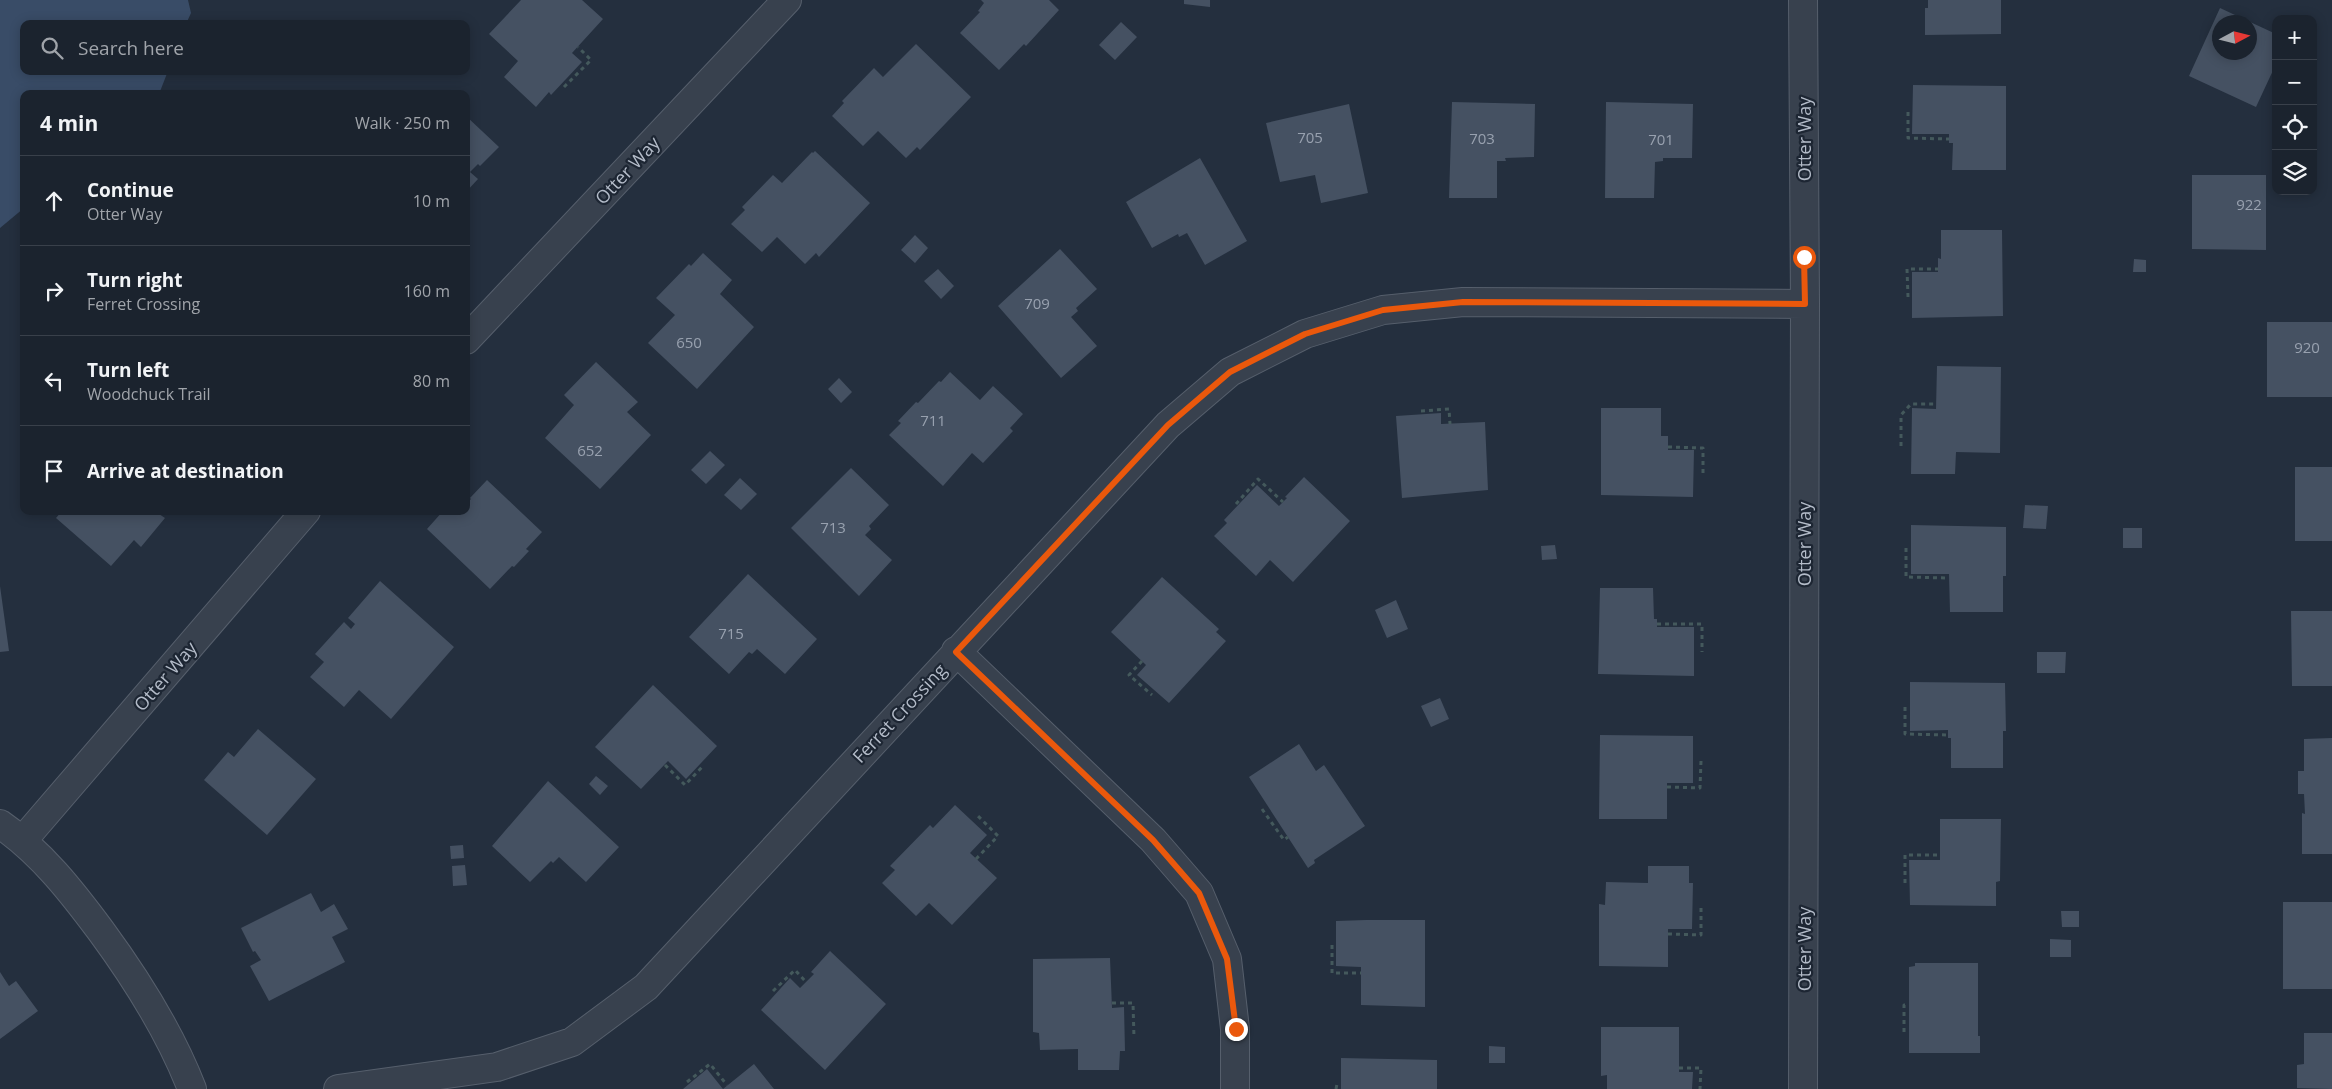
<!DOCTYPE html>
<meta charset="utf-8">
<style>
body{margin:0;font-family:"Open Sans",sans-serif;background:#282f3a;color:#f1f3f6}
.controls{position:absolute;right:15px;top:15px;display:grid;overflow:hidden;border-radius:10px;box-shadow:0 2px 12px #0003}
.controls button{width:45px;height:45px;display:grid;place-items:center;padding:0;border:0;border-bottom:1px solid #39404a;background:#1b232e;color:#f1f3f6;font:25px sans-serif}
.compass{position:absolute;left:2212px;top:15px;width:45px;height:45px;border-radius:50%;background:#1b232e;box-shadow:0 2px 12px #0003;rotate:83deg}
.stop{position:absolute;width:15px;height:15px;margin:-11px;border:4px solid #ea580c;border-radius:50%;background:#fff}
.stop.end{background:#ea580c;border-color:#fff;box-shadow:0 1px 5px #0008}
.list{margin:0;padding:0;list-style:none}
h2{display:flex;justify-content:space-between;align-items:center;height:65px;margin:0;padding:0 20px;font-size:21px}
h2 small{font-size:16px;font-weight:400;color:#a0a4aa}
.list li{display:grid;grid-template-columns:32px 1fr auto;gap:15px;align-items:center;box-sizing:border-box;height:90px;padding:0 20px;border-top:1px solid #39404a}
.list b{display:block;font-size:19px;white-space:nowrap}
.list p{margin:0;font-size:16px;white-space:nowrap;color:#a0a4aa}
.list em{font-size:16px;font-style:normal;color:#a0a4aa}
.icon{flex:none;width:28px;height:28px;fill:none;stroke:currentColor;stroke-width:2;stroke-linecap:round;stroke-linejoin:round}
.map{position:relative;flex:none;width:2332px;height:1089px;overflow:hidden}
.search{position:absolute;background:#1b232e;box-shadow:0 2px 12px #0003;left:20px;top:20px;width:450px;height:55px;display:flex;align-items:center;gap:12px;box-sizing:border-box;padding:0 18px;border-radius:10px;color:#a0a4aa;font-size:19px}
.panel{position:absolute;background:#1b232e;box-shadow:0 2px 12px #0003;left:20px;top:90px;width:450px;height:425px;border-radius:10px}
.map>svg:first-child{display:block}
</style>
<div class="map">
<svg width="2332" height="1089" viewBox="0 0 2332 1089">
<rect width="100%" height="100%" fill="#242f3e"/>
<path fill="#394c67" d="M0,0H188L191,13L186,24H24V71H168L159,94H24V208L0,228Z"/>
<path fill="#455162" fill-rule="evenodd" d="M521,0H582L603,19L572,53L582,62L551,95L549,92L536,107L504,77L518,61L489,34Z
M981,0H1049L1059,10L1026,46L1024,44L999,70L960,33L980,12L978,11L984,3Z
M1184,0H1210V7L1184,4Z
M1928,0H2001V34L1925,35V8H1928Z
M2220,8L2276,34V64L2256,107L2189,76ZM2220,22H2250V52H2220Z
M1121,22L1137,37L1115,60L1099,45Z
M916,44L971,97L920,150L917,147L906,158L878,131L863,146L832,116L844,103L842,101L874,68L883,77Z
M1913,85L2006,86V170H1952L1953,143H1949V134H1912Z
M1452,102L1535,104L1534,157L1505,158L1506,161H1497V198H1449Z
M1606,102L1693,104L1692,158H1663V161L1655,162L1654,198H1605Z
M1349,104L1368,193L1321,203L1315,175L1280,182L1266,123Z
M466,116L499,147L480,166L478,164L470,172L478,179L466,192Z
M815,151L870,203L819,257L816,253L805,264L777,237L762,252L731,224L745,210L742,207L773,175L782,183L812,152L813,153Z
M1200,158L1247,241L1205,265L1187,233L1179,237L1178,234L1152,248L1126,202Z
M2192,175H2266V250L2192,249Z
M1941,230H2002L2003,316L1912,318V272H1938V258L1941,259Z
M915,235L928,248L915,263L901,250Z
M1060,249L1097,289L1076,308L1078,311L1071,317L1097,346L1061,378L998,306Z
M703,253L732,280L720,294L754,327L697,389L648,343L675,315L656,298L689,264L691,266Z
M2134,259L2146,260V272H2133Z
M938,269L954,286L941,299L924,281Z
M2267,322H2332V397H2267Z
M596,362L638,402L627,412L651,435L600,489L545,438L574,405L564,395Z
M1937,366L2001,367L2000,453L1956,452L1955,474H1911L1912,408L1936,409Z
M950,372L980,400L993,386L1023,414L1010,428L1013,431L983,463L972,453L943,486L889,435L901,423L898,421L916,402L918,403L939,381L941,382Z
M839,378L852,392L841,403L828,389Z
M1601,408H1661V436H1668V450H1694L1693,497L1601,495Z
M1441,413V424L1485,422L1488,490L1402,498L1396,416Z
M710,451L725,465L706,484L691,470Z
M2295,467H2332V541H2295Z
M851,468L889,505L869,526L871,529L865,535L892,560L859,596L791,528Z
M1304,477L1350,521L1293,582L1270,560L1256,576L1214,536L1227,523L1224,520L1257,485L1279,506L1287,498L1285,497Z
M740,478L757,494L741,510L724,495Z
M487,480L542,532L526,549L529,551L514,567L512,566L490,589L427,529L443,511H466V504L471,499L470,498Z
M2025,505L2048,506L2046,529L2023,528Z
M62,511H161L159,514L165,518L141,547L134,540L111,566L56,518Z
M1911,525L2006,527V576H2003V612H1950L1949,574H1911Z
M2123,528H2142V548H2123Z
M1555,545L1557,559L1542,560L1541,546Z
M748,574L817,639L785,674L757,649L752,654L749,652L729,674L689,637Z
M1162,577L1219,629L1216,632L1226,641L1169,703L1137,675L1146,665L1111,632Z
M380,581L454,647L391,719L359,690L344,707L310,677L324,662L315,654L344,622L351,629L355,624L348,618Z
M0,586L9,651L0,652Z
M1600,588H1653L1654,619H1657V627H1694V676L1598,674Z
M1396,600L1408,629L1387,638L1375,610Z
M2291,611H2332V686H2292Z
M2037,652H2066L2065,673H2037Z
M1910,682L2005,683L2006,731H2003V768H1951V738H1948V730L1910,731Z
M653,685L717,746L686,779L668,761L641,789L595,747Z
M1440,698L1449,719L1431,727L1421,706Z
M258,729L316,779L267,835L204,780L228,752L234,757Z
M1600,735L1693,736V783H1667V819H1599Z
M2332,738V854H2302V813L2305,814L2304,794H2298V771H2304V739Z
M1299,744L1316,771L1324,765L1365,826L1314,860L1315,863L1308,868L1249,777Z
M596,776L608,786L600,795L589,784Z
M548,781L619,847L586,882L559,857L553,863L551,861L530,882L492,846Z
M955,805L987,835L970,853L997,878L952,925L929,903L916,916L882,883L895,870L890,866L930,825L933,828Z
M1940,819H2001L2000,881L1996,882V906L1910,905L1909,860H1940Z
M463,845L464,858L451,859L450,846Z
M465,865L467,885L453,886L452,866Z
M1648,866H1689V883H1693L1692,929H1668V967L1599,966V904L1605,905L1606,882L1648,883Z
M311,893L321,912L334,904L348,929L332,937L345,962L269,1001L250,966L261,960L255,951L253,952L241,928Z
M2283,902H2332V989H2283Z
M2061,911H2079V927H2062Z
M1366,920H1425V1007L1361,1005V967L1336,966V921Z
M2050,939L2071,940V957H2050Z
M830,951L886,1004L825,1070L761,1010L790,978L800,988L814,974L811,972Z
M1110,958L1112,1008L1124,1007L1125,1051H1120L1119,1070H1078V1049L1040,1050L1039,1033L1033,1032V959Z
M1915,963H1978V1036H1980V1053H1909V967L1915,966Z
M0,972L9,986L16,981L38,1011L0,1039Z
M1601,1027H1679V1072H1693L1692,1089H1607V1075L1601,1076Z
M2304,1033H2332V1089L2297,1088V1065L2304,1064Z
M1489,1046L1505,1047V1063H1489Z
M1341,1058L1437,1060V1089H1341Z
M754,1064L774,1089H683L707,1069L723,1089Z"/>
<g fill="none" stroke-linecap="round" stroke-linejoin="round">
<g stroke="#565f6c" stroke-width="30">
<path id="minor" d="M1803,0L1805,304L1803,1089
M466,340L787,0
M956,651L1153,840L1199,893L1227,959L1235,1029V1089
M0,824C41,852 72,892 101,931C137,980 170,1032 192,1089
M23,840L306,511
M338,1089L497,1067L572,1042L646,987L1168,425L1230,372L1305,334L1383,310L1463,302L1805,304"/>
</g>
<path stroke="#44595c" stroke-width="3" stroke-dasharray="4 4" stroke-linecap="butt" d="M564,87L591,60L578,47
M1908,112V138L1949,139
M1908,297L1907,269H1938
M1421,411L1449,409L1450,424
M1901,446V415L1911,404H1936
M1668,447L1703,448V474
M1236,504L1258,479L1283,502
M1906,548V577L1949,578
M1657,624H1702V652
M1142,661L1129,675L1152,695
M1905,707V734L1948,735
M665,765L685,785L704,765
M1667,787L1700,788L1701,761
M1262,809L1284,840L1288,837
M976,859L998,836L978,816
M1905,883V855H1940
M1668,934L1701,935V904
M1332,945V973H1361
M773,991L795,970L806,982
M1112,1003H1133L1134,1038
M1904,1032V1005H1909
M1679,1068H1701L1700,1089
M687,1082L710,1064L727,1085
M1336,1089L1337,1084"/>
<use href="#minor" stroke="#38414e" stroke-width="28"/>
</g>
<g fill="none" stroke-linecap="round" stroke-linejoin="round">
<path stroke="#ea580c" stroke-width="6" d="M1236,1029L1227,959L1199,893L1153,840L956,652L1168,425L1230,372L1305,334L1383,310L1463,302L1805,304L1804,257"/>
</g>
<g text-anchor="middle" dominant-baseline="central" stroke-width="4.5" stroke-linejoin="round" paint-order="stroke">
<g font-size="15" fill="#98a1af">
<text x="1310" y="137">705</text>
<text x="1482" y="138">703</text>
<text x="1661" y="139">701</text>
<text x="2249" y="204">922</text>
<text x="1037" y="303">709</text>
<text x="689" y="342">650</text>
<text x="2307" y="347">920</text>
<text x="933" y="420">711</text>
<text x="590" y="450">652</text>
<text x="833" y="527">713</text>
<text x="731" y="633">715</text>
</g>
<g font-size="18" fill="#b4bcc9" stroke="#1d2633">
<text transform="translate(1804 139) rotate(-90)">Otter Way</text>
<text transform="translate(627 170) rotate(-47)">Otter Way</text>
<text transform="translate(1804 544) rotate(-90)">Otter Way</text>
<text transform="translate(165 676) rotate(-49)">Otter Way</text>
<text transform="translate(899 713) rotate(-47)">Ferret Crossing</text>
<text transform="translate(1804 949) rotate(-90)">Otter Way</text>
</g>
</g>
</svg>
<div class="controls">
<button>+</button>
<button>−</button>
<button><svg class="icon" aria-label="locate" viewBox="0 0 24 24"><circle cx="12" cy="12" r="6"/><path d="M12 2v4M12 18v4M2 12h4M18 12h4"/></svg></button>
<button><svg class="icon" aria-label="layers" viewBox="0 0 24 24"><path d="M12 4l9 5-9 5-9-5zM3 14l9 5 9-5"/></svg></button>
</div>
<svg class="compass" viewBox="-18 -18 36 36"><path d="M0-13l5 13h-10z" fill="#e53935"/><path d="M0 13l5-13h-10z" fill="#a0a4aa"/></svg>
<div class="stop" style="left:1804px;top:257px"></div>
<div class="stop end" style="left:1236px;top:1029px"></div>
<div class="search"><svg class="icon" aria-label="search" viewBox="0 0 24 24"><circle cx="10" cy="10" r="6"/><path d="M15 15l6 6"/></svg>Search here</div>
<section class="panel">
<h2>4 min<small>Walk · 250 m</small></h2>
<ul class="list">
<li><svg class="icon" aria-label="ahead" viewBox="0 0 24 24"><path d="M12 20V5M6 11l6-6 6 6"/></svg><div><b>Continue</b><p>Otter Way</p></div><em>10 m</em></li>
<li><svg class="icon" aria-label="right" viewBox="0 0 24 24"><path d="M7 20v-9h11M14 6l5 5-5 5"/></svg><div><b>Turn right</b><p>Ferret Crossing</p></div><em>160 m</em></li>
<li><svg class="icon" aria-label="left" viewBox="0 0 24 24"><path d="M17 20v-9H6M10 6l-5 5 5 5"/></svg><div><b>Turn left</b><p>Woodchuck Trail</p></div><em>80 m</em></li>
<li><svg class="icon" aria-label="arrive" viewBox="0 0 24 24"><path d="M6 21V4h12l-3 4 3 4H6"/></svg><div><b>Arrive at destination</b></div></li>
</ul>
</section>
</div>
